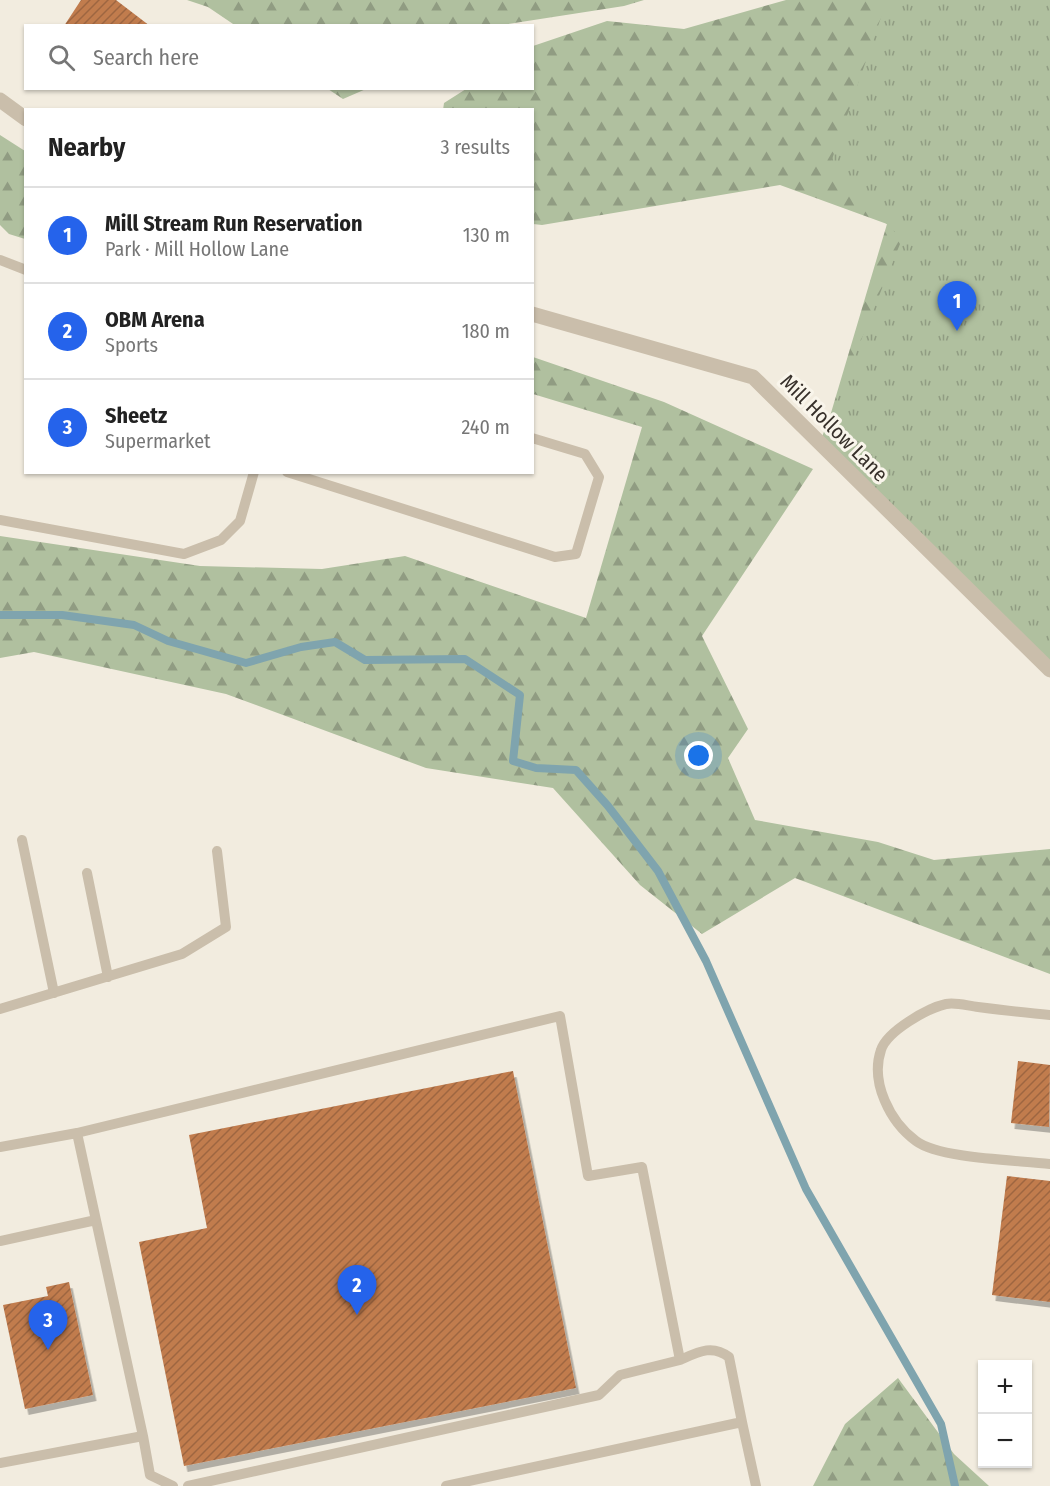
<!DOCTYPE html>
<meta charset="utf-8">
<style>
body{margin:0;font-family:"Fira Sans Condensed",sans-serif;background:#f2f2f2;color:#222}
.controls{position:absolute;right:18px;bottom:18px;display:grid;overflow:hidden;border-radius:0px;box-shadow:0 2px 4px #0004}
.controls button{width:54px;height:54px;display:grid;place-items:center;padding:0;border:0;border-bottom:2px solid #e0e0e0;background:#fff;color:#222;font:30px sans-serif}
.you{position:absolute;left:699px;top:756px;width:21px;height:21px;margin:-15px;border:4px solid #fff;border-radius:50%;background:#1a73e8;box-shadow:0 0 0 9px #1a73e833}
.badge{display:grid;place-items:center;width:39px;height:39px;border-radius:50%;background:#2563eb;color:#fff;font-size:20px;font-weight:700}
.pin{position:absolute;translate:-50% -50px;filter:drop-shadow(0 2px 3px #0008)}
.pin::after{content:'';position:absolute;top:32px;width:21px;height:18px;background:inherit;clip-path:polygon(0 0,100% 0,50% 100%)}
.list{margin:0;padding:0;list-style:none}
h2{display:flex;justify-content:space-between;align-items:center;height:78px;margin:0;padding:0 24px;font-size:26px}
h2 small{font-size:20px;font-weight:400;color:#767676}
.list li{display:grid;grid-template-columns:39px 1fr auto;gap:18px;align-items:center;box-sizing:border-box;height:96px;padding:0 24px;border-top:2px solid #e0e0e0}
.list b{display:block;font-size:22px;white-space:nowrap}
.list p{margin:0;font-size:20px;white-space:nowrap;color:#767676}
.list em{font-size:20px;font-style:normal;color:#767676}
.icon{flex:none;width:33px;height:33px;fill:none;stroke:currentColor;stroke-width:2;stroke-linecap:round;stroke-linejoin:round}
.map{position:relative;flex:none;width:1050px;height:1486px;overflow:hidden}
.search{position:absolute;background:#fff;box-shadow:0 2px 4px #0004;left:24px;top:24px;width:510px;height:66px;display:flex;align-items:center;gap:15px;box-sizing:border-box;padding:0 21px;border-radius:0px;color:#767676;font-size:22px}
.panel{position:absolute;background:#fff;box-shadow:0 2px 4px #0004;left:24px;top:108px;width:510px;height:366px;border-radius:0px}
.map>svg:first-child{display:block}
</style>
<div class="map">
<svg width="1050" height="1486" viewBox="0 0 1050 1486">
<defs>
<pattern id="forest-firs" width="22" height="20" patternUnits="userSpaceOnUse" patternTransform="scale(1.5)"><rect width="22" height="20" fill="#b0c09f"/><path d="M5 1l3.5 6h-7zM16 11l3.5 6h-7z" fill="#909c82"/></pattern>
<pattern id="park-tufts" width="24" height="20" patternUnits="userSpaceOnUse" patternTransform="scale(1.5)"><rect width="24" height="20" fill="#b0c09f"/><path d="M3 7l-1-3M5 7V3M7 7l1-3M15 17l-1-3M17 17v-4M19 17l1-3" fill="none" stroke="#909c82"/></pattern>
<pattern id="building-hatch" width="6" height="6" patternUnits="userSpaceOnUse" patternTransform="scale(1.5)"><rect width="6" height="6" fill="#c17c4e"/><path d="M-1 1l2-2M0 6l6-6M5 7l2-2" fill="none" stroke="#9e6641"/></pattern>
<filter id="shadow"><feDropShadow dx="3.5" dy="6" stdDeviation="0" flood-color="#0004"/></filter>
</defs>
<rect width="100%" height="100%" fill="#f2ecdf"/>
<path fill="url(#forest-firs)" d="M187,0H644L624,6L502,25L236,26L208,7Z
M786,0H1050L828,423L887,224L780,185L542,225L533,224L532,110H443L444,103L466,89L532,88L533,46L607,21L684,29Z
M328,89H366L343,99Z
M0,135L25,151V239L9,234L0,225Z
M533,357L664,402L813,469L702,636L748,729L728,758L755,820L878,842L934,860L1050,849V974L795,878L702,934L640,885L553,788L426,768L226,694L34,652L0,658V536L200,566L322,569L405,556L586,618L642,427L533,394Z
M898,1378L954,1454L989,1486H813L845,1424Z"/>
<path fill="url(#park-tufts)" d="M887,0H1050V675L817,449L902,239L829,168Z"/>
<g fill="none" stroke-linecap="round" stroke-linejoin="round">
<path stroke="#7fa4ae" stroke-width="8" d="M0,615H62L134,625L168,641L246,663L301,647L335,642L365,660L465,659L520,695L513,761L536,768L576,770L608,806L658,871L706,961L806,1189L941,1424L955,1486"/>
</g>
<path fill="url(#building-hatch)" filter="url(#shadow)" d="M81,0H116L150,26H64Z
M1018,1061L1050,1065L1049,1127L1011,1123Z
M513,1071L576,1388L184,1466L139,1242L207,1228L189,1135Z
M1007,1176L1050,1181V1302L992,1295Z
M69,1282L93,1395L25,1409L3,1305L48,1296L46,1287Z"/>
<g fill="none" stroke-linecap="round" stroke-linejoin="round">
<path stroke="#cabeab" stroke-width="10" d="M0,260L26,270
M287,472L555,557L576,554L599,477L585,454L532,438
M0,520L184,554L221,540L240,521L254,472
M22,840L54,993
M87,873L108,977
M0,1009L182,954L226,927L217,851
M1050,1015C1026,1013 1002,1010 978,1007C968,1006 956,1002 946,1004C928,1008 887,1031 881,1050C870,1082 890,1122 916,1141C940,1159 1018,1160 1050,1164
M77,1133L560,1016L588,1176L642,1167L680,1360L620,1375L599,1395L188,1486
M0,1147L77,1133L143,1436L0,1463
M0,1241L96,1220
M680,1360C698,1352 712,1344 729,1357L742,1422
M143,1436L150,1475L173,1486
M446,1486L742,1422L756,1486"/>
<path stroke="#cabeab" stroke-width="15" d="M0,100L26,119
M532,314L753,377L1050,670"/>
</g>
<g text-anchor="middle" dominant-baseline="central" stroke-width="6" stroke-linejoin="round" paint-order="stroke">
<g font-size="21" fill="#37302a" stroke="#f9f5eb">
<text transform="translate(834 428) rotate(45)">Mill Hollow Lane</text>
</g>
</g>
</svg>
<div class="controls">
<button>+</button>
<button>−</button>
</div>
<div class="you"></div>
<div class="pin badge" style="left:957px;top:331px">1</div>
<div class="pin badge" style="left:357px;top:1315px">2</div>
<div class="pin badge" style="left:48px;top:1350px">3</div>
<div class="search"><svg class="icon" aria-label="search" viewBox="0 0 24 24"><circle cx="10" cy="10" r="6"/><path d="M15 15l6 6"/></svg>Search here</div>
<section class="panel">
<h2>Nearby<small>3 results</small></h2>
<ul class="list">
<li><span class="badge">1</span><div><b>Mill Stream Run Reservation</b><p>Park · Mill Hollow Lane</p></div><em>130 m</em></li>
<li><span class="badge">2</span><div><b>OBM Arena</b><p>Sports</p></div><em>180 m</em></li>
<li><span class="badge">3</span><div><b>Sheetz</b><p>Supermarket</p></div><em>240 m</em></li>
</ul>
</section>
</div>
